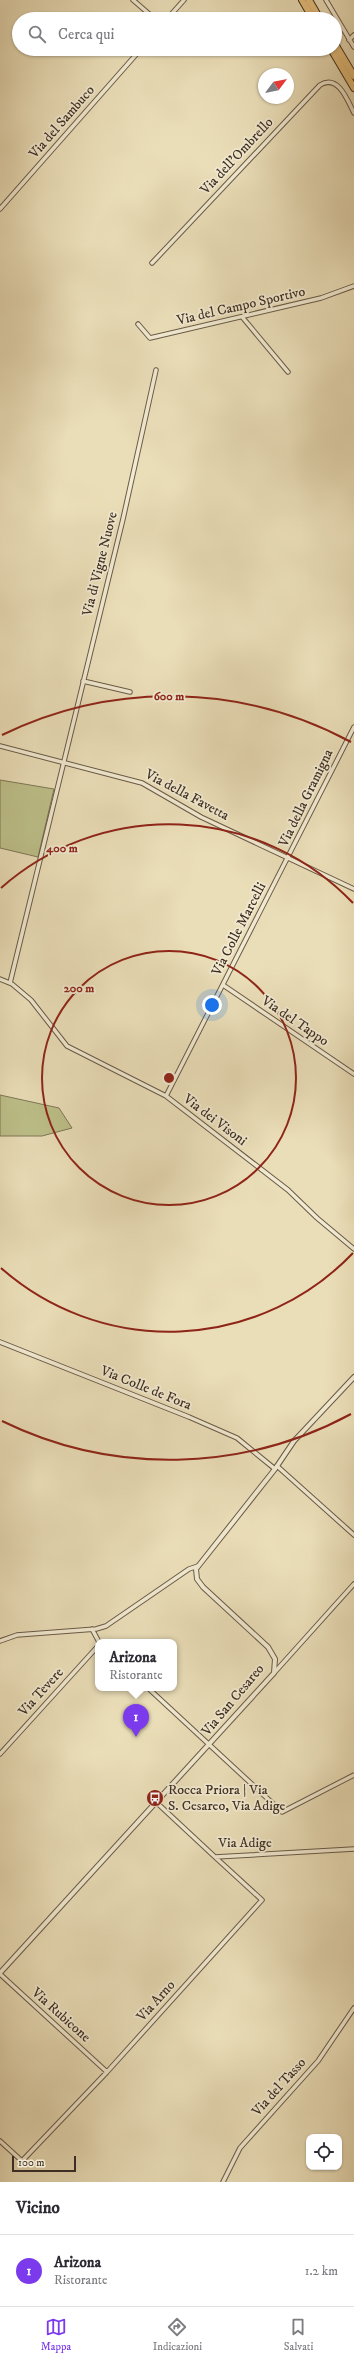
<!DOCTYPE html>
<html lang="it">
<style>
body{margin:0;font-family:"IM FELL DW Pica",serif;background:#f2f2f3;color:#2b2b33}
.controls{position:absolute;right:12px;bottom:12px;display:grid;overflow:hidden;border-radius:8px;box-shadow:0 1px 3px #0004}
.controls button{width:36px;height:36px;display:grid;place-items:center;padding:0;border:0;border-bottom:1px solid #e1e1e2;background:#fff;color:#2b2b33;font:20px sans-serif}
.compass{position:absolute;left:258px;top:68px;width:36px;height:36px;border-radius:50%;background:#fff;box-shadow:0 1px 3px #0004;rotate:58deg}
.scale{position:absolute;left:12px;bottom:10px;width:64px;box-sizing:border-box;padding-left:4px;border:2px solid #3e2e23;border-top:0;font-size:11px;line-height:14px;white-space:nowrap;color:#3e2e23;-webkit-text-stroke:3px #f1ead1;paint-order:stroke}
.you{position:absolute;left:212px;top:1005px;width:14px;height:14px;margin:-10px;border:3px solid #fff;border-radius:50%;background:#1a73e8;box-shadow:0 0 0 6px #1a73e833}
.badge{display:grid;place-items:center;width:26px;height:26px;border-radius:50%;background:#7c3aed;color:#fff;font-size:13px;font-weight:700}
.pin{position:absolute;translate:-50% -33px;filter:drop-shadow(0 1px 2px #0008)}
.pin::after{content:'';position:absolute;top:21px;width:14px;height:12px;background:inherit;clip-path:polygon(0 0,100% 0,50% 100%)}
.popup{position:absolute;left:95px;top:1639px;width:82px;height:52px;box-sizing:border-box;display:grid;place-content:center;border-radius:8px;background:#fff;filter:drop-shadow(0 1px 3px #0005);font-size:13px;white-space:nowrap;color:#7c7c81}
.popup b{font-size:15px;color:#2b2b33}
.popup::after{content:'';position:absolute;left:50%;top:100%;margin-left:-8px;border:8px solid transparent;border-top-color:#fff}
.list{margin:0;padding:0;list-style:none}
h2{display:flex;justify-content:space-between;align-items:center;height:52px;margin:0;padding:0 16px;font-size:17px}
h2 small{font-size:13px;font-weight:400;color:#7c7c81}
.list li{display:grid;grid-template-columns:26px 1fr auto;gap:12px;align-items:center;box-sizing:border-box;height:72px;padding:0 16px;border-top:1px solid #e1e1e2}
.list b{display:block;font-size:15px;white-space:nowrap}
.list p{margin:0;font-size:13px;white-space:nowrap;color:#7c7c81}
.list em{font-size:13px;font-style:normal;color:#7c7c81}
.icon{flex:none;width:22px;height:22px;fill:none;stroke:currentColor;stroke-width:2;stroke-linecap:round;stroke-linejoin:round}
.map{position:relative;flex:none;width:354px;height:2182px;overflow:hidden}
.search{position:absolute;background:#fff;box-shadow:0 1px 3px #0004;left:12px;right:12px;top:12px;height:44px;display:flex;align-items:center;gap:10px;box-sizing:border-box;padding:0 14px;border-radius:22px;color:#7c7c81;font-size:15px}
.sheet{height:124px;background:#fff}
nav{display:flex;justify-content:space-around;align-items:center;box-sizing:border-box;height:56px;border-top:1px solid #e1e1e2;background:#fff;font-size:11px;color:#7c7c81}
nav a{display:grid;justify-items:center;gap:2px}
nav .on{color:#7c3aed}
.map>svg:first-child{display:block}
</style>
<div class="map">
<svg width="354" height="2182" viewBox="0 0 354 2182">
<rect width="100%" height="100%" fill="#eadeb8"/>
<filter id="stains"><feTurbulence type="fractalNoise" baseFrequency=".005" numOctaves="4"/><feColorMatrix values="0 0 0 0 .2 0 0 0 0 .09 0 0 0 0 .02 0 0 0 .5 -.17"/></filter>
<radialGradient id="worn" r=".72"><stop offset=".6" stop-color="#630" stop-opacity="0"/><stop offset="1" stop-color="#630" stop-opacity=".3"/></radialGradient>
<path fill="#bdc08a" stroke="#7e7756" d="M0,780L54,789L38,857L0,848Z
M0,1095L59,1108L72,1128L42,1136H0Z"/>
<g fill="none" stroke-linecap="round" stroke-linejoin="round">
<g stroke="#695a48" stroke-width="5.5">
<path id="minor" d="M133,0L155,19
M326,0L354,47
M167,19L184,0
M349,40L354,35
M0,209L141,49
M152,263L320,85C338,74 347,99 354,113
M243,318L288,372
M138,324L150,338L321,298L354,286
M83,681L130,692
M0,746L142,783L201,817L354,889
M0,979L12,984L31,1000L67,1046L166,1096L288,1190L317,1218L354,1249
M10,983L123,519L156,370
M223,985L354,1074
M166,1096L354,727
M0,1342L189,1417L237,1438L275,1469
M277,1466L354,1535
M92,1629L99,1642
M0,1641L17,1635L96,1629L106,1626L189,1569L198,1566
M274,1673L354,1584
M148,1688L282,1812L354,1775
M0,1754L98,1646
M156,1802L215,1857L354,1849
M0,1974L107,2072
M0,2141L22,2161L107,2072L262,1900L215,1857
M223,2182L240,2148L318,2061L354,2008"/>
</g>
<g stroke="#695a48" stroke-width="6">
<path id="tertiary" d="M0,1973L274,1673L275,1659L268,1647L203,1587L197,1579L196,1569L275,1469L294,1441L354,1377"/>
</g>
<g stroke="#3e2e23" stroke-width="8">
<path id="motorway" d="M302,0L313,19
M309,0L320,19
M335,44L354,76
M331,49L354,88"/>
</g>
<use href="#minor" stroke="#f1ead1" stroke-width="3.5"/>
<use href="#tertiary" stroke="#f1ead1" stroke-width="4"/>
<use href="#motorway" stroke="#e5bf7c" stroke-width="6"/>
</g>
<g fill="none" stroke="#8f2418" stroke-width="2">
<circle cx="169" cy="1078" r="127"/>
<path d="M353 1253A254 254 0 0 1 1 1268M1 888A254 254 0 0 1 353 903"/>
<path d="M351 1414A382 382 0 0 1 2 1421M2 735A382 382 0 0 1 351 742"/>
</g>
<defs>
<g id="bus-disc" transform="scale(0.9)"><circle r="9.5" fill="#8f2418" stroke="#f1ead1"/><path d="M-5-6H5V4H4V6H2V4H-2V6H-4V4H-5ZM-3.5-4V0h7V-4ZM-3.5 1.2v1.5H-2V1.2ZM2 1.2v1.5H3.5V1.2Z" fill="#fff"/></g>
</defs>
<g fill-rule="evenodd">
<use href="#bus-disc" x="155" y="1798"/>
</g>
<g text-anchor="middle" dominant-baseline="central" stroke-width="3.5" stroke-linejoin="round" paint-order="stroke">
<g font-size="14" fill="#3e2e23" stroke="#f1ead1">
<text transform="translate(62 122) rotate(-49)">Via del Sambuco</text>
<text transform="translate(237 156) rotate(-47)">Via dell'Ombrello</text>
<text transform="translate(241 306) rotate(-13)">Via del Campo Sportivo</text>
<text transform="translate(100 564) rotate(-76)">Via di Vigne Nuove</text>
<text transform="translate(187 795) rotate(28)">Via della Favetta</text>
<text transform="translate(306 798) rotate(-64)">Via della Gramigna</text>
<text transform="translate(239 929) rotate(-63)">Via Colle Marcelli</text>
<text transform="translate(295 1021) rotate(34)">Via del Tappo</text>
<text transform="translate(215 1120) rotate(37)">Via dei Visoni</text>
<text transform="translate(146 1388) rotate(22)">Via Colle de Fora</text>
<text transform="translate(41 1692) rotate(-48)">Via Tevere</text>
<text transform="translate(233 1700) rotate(-50)">Via San Cesareo</text>
<text x="245" y="1843">Via Adige</text>
<text transform="translate(156 2001) rotate(-48)">Via Arno</text>
<text transform="translate(61 2015) rotate(42)">Via Rubicone</text>
<text transform="translate(279 2087) rotate(-48)">Via del Tasso</text>
</g>
<g font-size="14" fill="#3e2e23" stroke="#f1ead1" text-anchor="start">
<text x="168" y="1790">Rocca Priora | Via<tspan x="168" dy="16">S. Cesareo, Via Adige</tspan></text>
</g>
</g>
<circle cx="169" cy="1078" r="6" fill="#8f2418" stroke="#f1ead1" stroke-width="2"/>
<g font-size="12" text-anchor="middle" font-weight="bold" fill="#8f2418" stroke="#f1ead1" stroke-width="3.5" stroke-linejoin="round" paint-order="stroke">
<text x="169" y="700">600 m</text>
<text x="62" y="852">400 m</text>
<text x="79" y="992">200 m</text>
</g>
<rect width="100%" height="100%" filter="url(#stains)"/>
<rect width="100%" height="100%" fill="url(#worn)"/>
</svg>
<div class="controls">
<button><svg class="icon" aria-label="locate" viewBox="0 0 24 24"><circle cx="12" cy="12" r="6"/><path d="M12 2v4M12 18v4M2 12h4M18 12h4"/></svg></button>
</div>
<svg class="compass" viewBox="-18 -18 36 36"><path d="M0-13l5 13h-10z" fill="#e53935"/><path d="M0 13l5-13h-10z" fill="#7c7c81"/></svg>
<div class="scale">100 m</div>
<div class="you"></div>
<div class="pin badge" style="left:136px;top:1737px">1</div>
<div class="popup"><b>Arizona</b>Ristorante</div>
<div class="search"><svg class="icon" aria-label="search" viewBox="0 0 24 24"><circle cx="10" cy="10" r="6"/><path d="M15 15l6 6"/></svg>Cerca qui</div>
</div>
<section class="sheet">
<h2>Vicino<small></small></h2>
<ul class="list">
<li><span class="badge">1</span><div><b>Arizona</b><p>Ristorante</p></div><em>1.2 km</em></li>
</ul>
</section>
<nav>
<a class="on"><svg class="icon" aria-label="map" viewBox="0 0 24 24"><path d="M3 6l6-2 6 2 6-2v14l-6 2-6-2-6 2zM9 4v14M15 6v14"/></svg>Mappa</a>
<a><svg class="icon" aria-label="directions" viewBox="0 0 24 24"><path d="M12 3l9 9-9 9-9-9zM9 14v-3h6M13 9l2 2-2 2"/></svg>Indicazioni</a>
<a><svg class="icon" aria-label="saved" viewBox="0 0 24 24"><path d="M7 4h10v16l-5-4-5 4z"/></svg>Salvati</a>
</nav>
